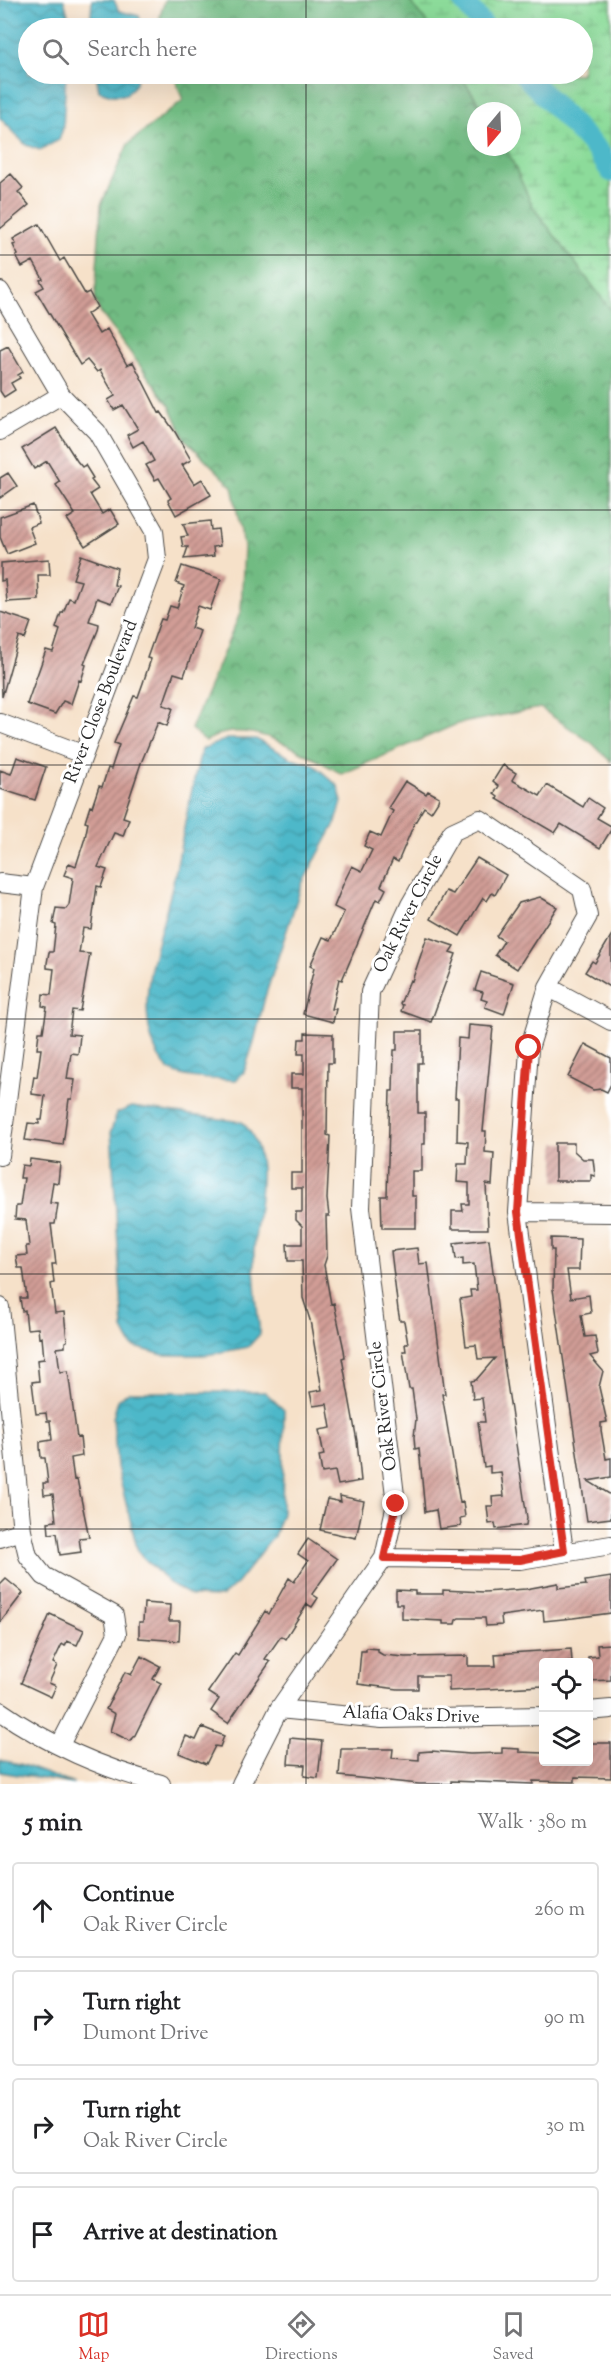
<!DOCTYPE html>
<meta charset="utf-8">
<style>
body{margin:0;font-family:"Sorts Mill Goudy",serif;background:#f6f6f6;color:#202124}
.controls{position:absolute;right:18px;bottom:18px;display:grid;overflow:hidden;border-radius:6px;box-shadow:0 6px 24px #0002}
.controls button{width:54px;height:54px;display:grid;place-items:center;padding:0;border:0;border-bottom:2px solid #e0e0e0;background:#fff;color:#202124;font:30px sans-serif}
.compass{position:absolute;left:467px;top:102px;width:54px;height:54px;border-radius:50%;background:#fff;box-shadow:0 6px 24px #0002;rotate:199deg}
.stop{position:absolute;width:18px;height:18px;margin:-14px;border:4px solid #d93025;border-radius:50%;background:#fff}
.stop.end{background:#d93025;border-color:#fff;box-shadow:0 2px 6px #0008}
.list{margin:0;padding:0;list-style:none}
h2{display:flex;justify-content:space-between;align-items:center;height:78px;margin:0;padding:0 24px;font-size:26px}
h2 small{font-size:20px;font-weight:400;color:#757577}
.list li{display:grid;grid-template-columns:39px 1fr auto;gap:18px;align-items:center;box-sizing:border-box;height:96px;margin:0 12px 12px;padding:0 12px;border:2px solid #e0e0e0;border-radius:6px}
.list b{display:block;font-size:22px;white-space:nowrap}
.list p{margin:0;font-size:20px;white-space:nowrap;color:#757577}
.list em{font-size:20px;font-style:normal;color:#757577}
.icon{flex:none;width:33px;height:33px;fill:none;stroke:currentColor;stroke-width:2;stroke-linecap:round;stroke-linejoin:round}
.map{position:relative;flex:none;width:611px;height:1784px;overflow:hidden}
.search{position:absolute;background:#fff;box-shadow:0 6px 24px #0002;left:18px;right:18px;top:18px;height:66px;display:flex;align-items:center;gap:15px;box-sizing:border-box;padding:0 21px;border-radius:33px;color:#757577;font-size:22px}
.sheet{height:510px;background:#fff}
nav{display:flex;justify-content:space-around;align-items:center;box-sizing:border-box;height:84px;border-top:2px solid #e0e0e0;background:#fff;font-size:16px;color:#757577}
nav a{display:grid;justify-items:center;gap:3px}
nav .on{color:#d93025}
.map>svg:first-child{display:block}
</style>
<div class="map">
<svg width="611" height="1784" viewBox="0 0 611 1784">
<defs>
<pattern id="forest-crowns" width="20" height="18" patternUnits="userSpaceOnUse" patternTransform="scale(1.5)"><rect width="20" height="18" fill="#71bb82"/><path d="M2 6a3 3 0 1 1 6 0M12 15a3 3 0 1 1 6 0" fill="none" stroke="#5d986b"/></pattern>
<pattern id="wetland-marsh" width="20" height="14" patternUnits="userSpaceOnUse" patternTransform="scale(1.5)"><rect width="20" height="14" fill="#8cdb9a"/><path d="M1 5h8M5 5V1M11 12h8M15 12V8" fill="none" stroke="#79bc85"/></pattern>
<pattern id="water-waves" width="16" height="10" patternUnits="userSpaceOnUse" patternTransform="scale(1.5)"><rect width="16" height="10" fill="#4db8c9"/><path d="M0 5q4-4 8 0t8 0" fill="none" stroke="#4096a3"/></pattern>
<pattern id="building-hatch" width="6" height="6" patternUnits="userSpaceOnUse" patternTransform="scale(1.5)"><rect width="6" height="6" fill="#d19d96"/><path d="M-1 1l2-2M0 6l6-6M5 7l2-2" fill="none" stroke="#aa807b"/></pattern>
</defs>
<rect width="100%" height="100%" fill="#fff"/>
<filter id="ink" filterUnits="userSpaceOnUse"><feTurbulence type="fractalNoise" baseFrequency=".0167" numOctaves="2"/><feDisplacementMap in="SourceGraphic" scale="12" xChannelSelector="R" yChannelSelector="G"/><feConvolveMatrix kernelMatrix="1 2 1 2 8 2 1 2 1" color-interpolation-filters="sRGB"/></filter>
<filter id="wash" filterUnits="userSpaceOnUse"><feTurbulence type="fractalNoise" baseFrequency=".008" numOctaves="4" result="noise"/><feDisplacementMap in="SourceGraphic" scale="24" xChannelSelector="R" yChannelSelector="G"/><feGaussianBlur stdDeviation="1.35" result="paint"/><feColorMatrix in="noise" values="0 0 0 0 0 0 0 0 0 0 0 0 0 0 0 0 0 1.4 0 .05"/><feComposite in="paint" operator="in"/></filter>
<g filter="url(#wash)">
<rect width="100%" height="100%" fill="#f6e1c9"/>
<path fill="url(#forest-crowns)" stroke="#4e7356" stroke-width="1.5" d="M165,0H409L431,28H162L160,16Z
M173,74H459L485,111H476V147H506L533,207L611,310V762L593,744L540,708L457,724L342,774C309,756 260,723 221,734C217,735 211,739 205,741L191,729L241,611L244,547L232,486L185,439L170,406L100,312L95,300L101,205L128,144L183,100Z"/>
<path fill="url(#wetland-marsh)" stroke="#5c8362" stroke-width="1.5" d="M409,0H611V310L533,207L506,147H512V111H485L459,74H582V28H431Z"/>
<path fill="url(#water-waves)" stroke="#3c727a" stroke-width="1.5" d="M0,0H64L69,18V28H28V74H66L63,128L59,140L40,150L26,145L0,118Z
M92,0H114L119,11L139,16L143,28H90Z
M96,74H137L136,84L126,95H112L99,91Z
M227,739H256L291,758L313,764L338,786L342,802L336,822L302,884L265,997L254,1042L244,1072L236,1080C220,1079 182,1080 170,1070C156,1058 150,1038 148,1021C142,972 166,921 175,874C184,832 190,790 202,749Z
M132,1107L242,1122C275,1154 256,1210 254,1251C253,1278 257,1306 260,1334L248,1347L206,1355H163L132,1346L123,1329L111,1131L117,1113Z
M129,1392H265L284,1410L282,1513L274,1536L237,1583L221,1597L192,1596L169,1583L138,1552L117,1467L113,1418L118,1400Z
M0,1760L20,1764L74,1784L0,1772Z"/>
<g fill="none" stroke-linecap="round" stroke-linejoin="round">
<path stroke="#4db8c9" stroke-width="22" d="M463,0L485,28
M524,74L597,150L611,171"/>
</g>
<g id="blocks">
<path fill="url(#building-hatch)" d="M11,174L23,188L18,192L29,205L0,229V183Z
M39,224L60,261L64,258L85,294L89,292L97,307L87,314L99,334L107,329L127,365L133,362L159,413L161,412L175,432L191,460L182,465L194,484L202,479L211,495L176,515L168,500L171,498L159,478L155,480L146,465L154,461L143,441L133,447L127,435L138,429L123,405L114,410L108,400L115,396L100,370L97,372L87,360L80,365L36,291L44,287L40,280L43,279L33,261L22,267L16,256L18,255L13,245L16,244L13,239Z
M8,346L23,372L18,375L20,378L11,383L15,390L4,397L0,391V350Z
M56,428L77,461L82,467L85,465L93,478L91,480L98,489L90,494L102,514L110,509L119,524L85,546L67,519L75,514L56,485L60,482L47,461L34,469L22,449Z
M8,473L17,486L0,498V478Z
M33,505L39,523L29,527L35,543L7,554L0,537V517Z
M210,521L211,530L218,529L220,546L213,547L214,556L184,559L188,547H183L181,537L188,536L183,524Z
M81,555L117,568L114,585L118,586L111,603L97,598L89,621L99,624L98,630L84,664L86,665L81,681L79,680L71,704L63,701L55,714L27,704L46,650L53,652L60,630L56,628L61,613H63L69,598L74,600L81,581L73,579Z
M49,559L50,575H38L39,600L7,602L5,580L1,581V563Z
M182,566L221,579L210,610L198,606L191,628L200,631L184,676L174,673L163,705L173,708L167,726L158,722L141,763L123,817L129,819L123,836L114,833L98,867L107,870L101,887L97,886L91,929L83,928L79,953L90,954L80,1011L72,1010L69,1034L80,1035L78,1054L71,1053L67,1079L75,1080L72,1099H69L63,1145L25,1140L28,1123L39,1124V1120H42L45,1096L32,1094V1088L34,1076L37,1077L41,1049H37L39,1032H43L47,1007L42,1006L43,994L51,995L54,969L47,968V963L49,952H53L56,925L53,924L55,913L56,908L66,909L69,905L73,878L64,875L69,863L76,866L85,838L88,823L85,822L90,806L92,807L99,786L102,787L108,768L111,769L119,745L114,743L134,696L138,697L143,683L151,659L147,658L159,624L161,619L165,620L170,606L177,608L184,586L176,583Z
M0,612L31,622L25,639L19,637L2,697Z
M17,757L46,767L35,800L0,789V770L11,774Z
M503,765L516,773L512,780L540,796L547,785L583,807L588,798L603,808L597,818L611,826V830L600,848L561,824L555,833L497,799L498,797L494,794L499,786L493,781Z
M405,781L426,794L428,791L439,797L438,801L431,812L424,807L414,824L398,862L393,859L381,886L386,889L380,901L376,899L342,980L339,979L332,1009H336L333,1022L303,1014L314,968L310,966L323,937L331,940L344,912L334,907L344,882L352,866L362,871L372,850L364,846L370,832L381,837L393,811L388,808Z
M477,858L506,875L495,895L492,893L487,901L483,898L460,936L431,919L446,891L453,894Z
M540,897L557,907L517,969L495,955L504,941L496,936L519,903Z
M611,936V988L585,972L592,961L595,963Z
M427,937L454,946L450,952L456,954L431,1022L401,1011L403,1005L400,1004L410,980L412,981Z
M481,972L514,983L504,1014L485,1007L487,1001L481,999L483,992L475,990Z
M469,1025L493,1027L483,1131H486L485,1152L494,1153L492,1185L486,1184L488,1229H452V1211H463L462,1204H469V1183L457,1182L458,1164H467L468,1142L457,1141L458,1098H455L458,1038L468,1039Z
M397,1031H422V1063H418V1113H425V1144H422V1171H412V1196H416V1228H382L381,1196H387L390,1091H393L394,1050H397Z
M305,1033L333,1034V1063H328L327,1135L330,1136L327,1199L329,1216H326L327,1256L324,1265L331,1304L334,1303L344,1350L345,1357L342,1358L357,1441L361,1481L338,1485L335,1471L322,1473L319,1456L324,1455L319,1430L331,1428L327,1404L313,1406L310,1392L322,1390L310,1320L303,1298L302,1261H288L287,1244H302V1226L296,1220V1212H302V1188H291V1173H302V1088H291V1074H304V1054H298L299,1039H305Z
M585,1044L611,1058V1084L607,1092L601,1089L593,1090L568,1077Z
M555,1143H574V1151L583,1159H593L595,1176L591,1175V1181H555Z
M30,1159L60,1163L58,1183L53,1182L50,1203L58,1204L55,1224H51L56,1264H52L54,1283L51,1284L55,1313L64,1312L67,1341L65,1342V1347L57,1348L60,1372L68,1371L77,1438L80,1437L82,1456L71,1458L74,1480L77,1479L89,1537L79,1538L81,1552L60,1555L57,1533L49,1534L48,1522L56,1521L53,1494L44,1495L43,1483H48L45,1458H41L40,1447V1442L52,1440L50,1421H47L46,1413L36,1414L32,1382L39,1381L37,1360L44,1359L42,1337L39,1338L38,1328L27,1329L25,1310L22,1311L20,1298H27L23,1268H18L16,1256L27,1255L26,1246H29L26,1220L15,1219L16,1206H20L24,1178H20L22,1165L29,1166Z
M551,1238L580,1239L579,1270H567L571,1298L589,1295L591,1313L581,1315L585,1337L595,1336L598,1354L590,1356L603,1371L599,1387L607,1422L601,1423V1430L606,1459L611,1458V1477L588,1481L611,1495V1518L587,1521L553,1289L554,1250H551Z
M489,1239L504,1363L527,1518L526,1525L496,1529L495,1523L489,1524L487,1506H493L492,1497L504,1496L501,1472L490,1473V1466L484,1467L478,1422H485L482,1398L473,1399L471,1381L476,1380L495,1358L478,1359L476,1345L466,1346L460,1299L471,1297L470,1290H477L474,1264L463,1265V1258L456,1259L454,1243Z
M417,1248L419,1264L428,1263L445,1394H442L460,1503L463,1502L465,1517L460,1518L461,1526L439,1529L436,1510L425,1512L419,1448L415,1449L414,1437L416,1419L412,1389H409L403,1351H406L405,1344H408L404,1321H400L398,1310L391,1251Z
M340,1496L364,1501L356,1538L320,1530L327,1499L341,1502Z
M308,1539L337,1559L312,1594L318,1598L312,1607L307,1604L285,1639L281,1636L265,1659L270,1662L228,1723L211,1711L219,1699L208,1692L235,1653L238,1655L265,1611L269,1614L289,1578L294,1582L308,1561L298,1554Z
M611,1577V1613L573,1618L544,1621L543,1610L501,1616L502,1625L486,1626L485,1618H459L456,1620L455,1624H443V1621L402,1619V1604H396V1590L415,1591V1594H443V1590L484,1592L526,1589L558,1583V1588L586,1585L585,1581Z
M6,1579L23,1593L0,1623V1585Z
M144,1603L170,1605L169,1621H180L179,1641L139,1638V1622H143Z
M50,1614L84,1630L77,1645L67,1641L65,1646L62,1644L53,1663L57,1665L49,1683L56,1686L51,1697L21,1683Z
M611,1644V1680L588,1681V1657L598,1656L597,1645Z
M366,1648L378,1649V1652L383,1655L405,1657L468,1656V1666H496L495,1654L571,1649L572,1662H543V1686L449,1691V1676H418V1689H398L358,1684L361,1651H366Z
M141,1656L160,1666L153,1679L161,1683L134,1737L130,1741L110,1731L115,1714L106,1709L125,1672L131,1675Z
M202,1727L224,1736L220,1747L215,1746L206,1764L179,1753L186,1736L196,1740Z
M290,1738L322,1741L318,1778L304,1776L305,1765L288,1764Z
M588,1743H611V1778L575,1777V1782L533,1781V1784L451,1781V1784H419L339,1776L341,1749H393L392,1758L419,1760V1752L431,1751L470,1754L502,1753V1748L519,1749V1752L543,1753V1761H588Z"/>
</g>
</g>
<g filter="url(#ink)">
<use href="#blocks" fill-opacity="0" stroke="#494643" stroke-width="1.5"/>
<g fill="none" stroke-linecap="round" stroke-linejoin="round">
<g stroke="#494643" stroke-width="20">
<path id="minor" d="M0,291L61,395L97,432L154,531L157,559L34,887L0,1156
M0,431L61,395
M0,723L82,754
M0,883L34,887
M548,987L611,1021
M518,1212L611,1213
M0,1307L22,1531L28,1556L44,1576L114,1615L117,1634L60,1745
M0,1538L22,1531
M384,1558L520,1560L611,1545
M279,1709L382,1719L544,1716
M0,1711C47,1744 105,1769 161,1784
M588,1711L611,1709
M241,1784L279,1709L384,1558L396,1504L361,1208L370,992L410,905L452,832L480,819L582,889L588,916L548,987L529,1049L518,1212L564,1551"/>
</g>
<use href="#minor" stroke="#fff" stroke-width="18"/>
</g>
</g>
<g fill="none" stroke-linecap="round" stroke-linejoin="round" filter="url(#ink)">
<path stroke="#d93025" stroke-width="8" d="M396,1504L384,1558L520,1560L564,1551L518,1212L529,1048"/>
</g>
<path fill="none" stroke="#2b2b2b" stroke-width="1.5" stroke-opacity="0.55" d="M306,0V28M306,74V1784M0,255H611M0,510H611M0,765H611M0,1019H611M0,1274H611M0,1529H611"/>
<g text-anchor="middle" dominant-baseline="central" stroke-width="6" stroke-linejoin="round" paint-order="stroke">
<g font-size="18" fill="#2b2b2b" stroke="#fff">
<text transform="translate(102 702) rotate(-69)">River Close Boulevard</text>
<text transform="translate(409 914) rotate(-63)">Oak River Circle</text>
<text transform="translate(384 1406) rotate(-97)">Oak River Circle</text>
<text transform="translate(411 1716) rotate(2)">Alafia Oaks Drive</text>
</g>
</g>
</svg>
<div class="controls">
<button><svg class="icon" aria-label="locate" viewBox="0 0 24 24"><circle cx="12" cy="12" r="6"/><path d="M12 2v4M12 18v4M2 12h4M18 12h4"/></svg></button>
<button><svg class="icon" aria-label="layers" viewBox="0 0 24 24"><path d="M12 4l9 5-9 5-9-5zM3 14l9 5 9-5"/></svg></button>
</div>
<svg class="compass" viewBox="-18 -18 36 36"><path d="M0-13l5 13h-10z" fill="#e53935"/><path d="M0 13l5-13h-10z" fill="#757577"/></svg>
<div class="stop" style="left:529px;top:1048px"></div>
<div class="stop end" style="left:396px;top:1504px"></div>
<div class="search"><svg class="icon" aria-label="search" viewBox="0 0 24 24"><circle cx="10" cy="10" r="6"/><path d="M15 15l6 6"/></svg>Search here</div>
</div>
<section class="sheet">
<h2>5 min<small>Walk · 380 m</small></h2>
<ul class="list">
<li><svg class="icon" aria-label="ahead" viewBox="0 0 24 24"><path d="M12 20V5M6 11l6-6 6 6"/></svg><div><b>Continue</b><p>Oak River Circle</p></div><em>260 m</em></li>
<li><svg class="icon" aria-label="right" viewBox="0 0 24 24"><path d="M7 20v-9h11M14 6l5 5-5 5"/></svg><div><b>Turn right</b><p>Dumont Drive</p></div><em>90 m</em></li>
<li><svg class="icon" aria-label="right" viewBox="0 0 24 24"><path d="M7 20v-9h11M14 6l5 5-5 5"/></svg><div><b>Turn right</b><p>Oak River Circle</p></div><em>30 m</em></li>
<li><svg class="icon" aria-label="arrive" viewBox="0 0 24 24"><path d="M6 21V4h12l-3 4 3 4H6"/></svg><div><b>Arrive at destination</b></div></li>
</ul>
</section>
<nav>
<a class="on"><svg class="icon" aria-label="map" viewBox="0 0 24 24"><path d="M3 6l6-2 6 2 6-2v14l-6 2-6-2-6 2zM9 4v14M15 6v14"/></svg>Map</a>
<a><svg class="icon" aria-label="directions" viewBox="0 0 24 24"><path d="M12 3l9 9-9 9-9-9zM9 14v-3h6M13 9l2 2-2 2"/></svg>Directions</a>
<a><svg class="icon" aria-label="saved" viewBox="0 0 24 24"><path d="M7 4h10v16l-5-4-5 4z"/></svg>Saved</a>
</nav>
